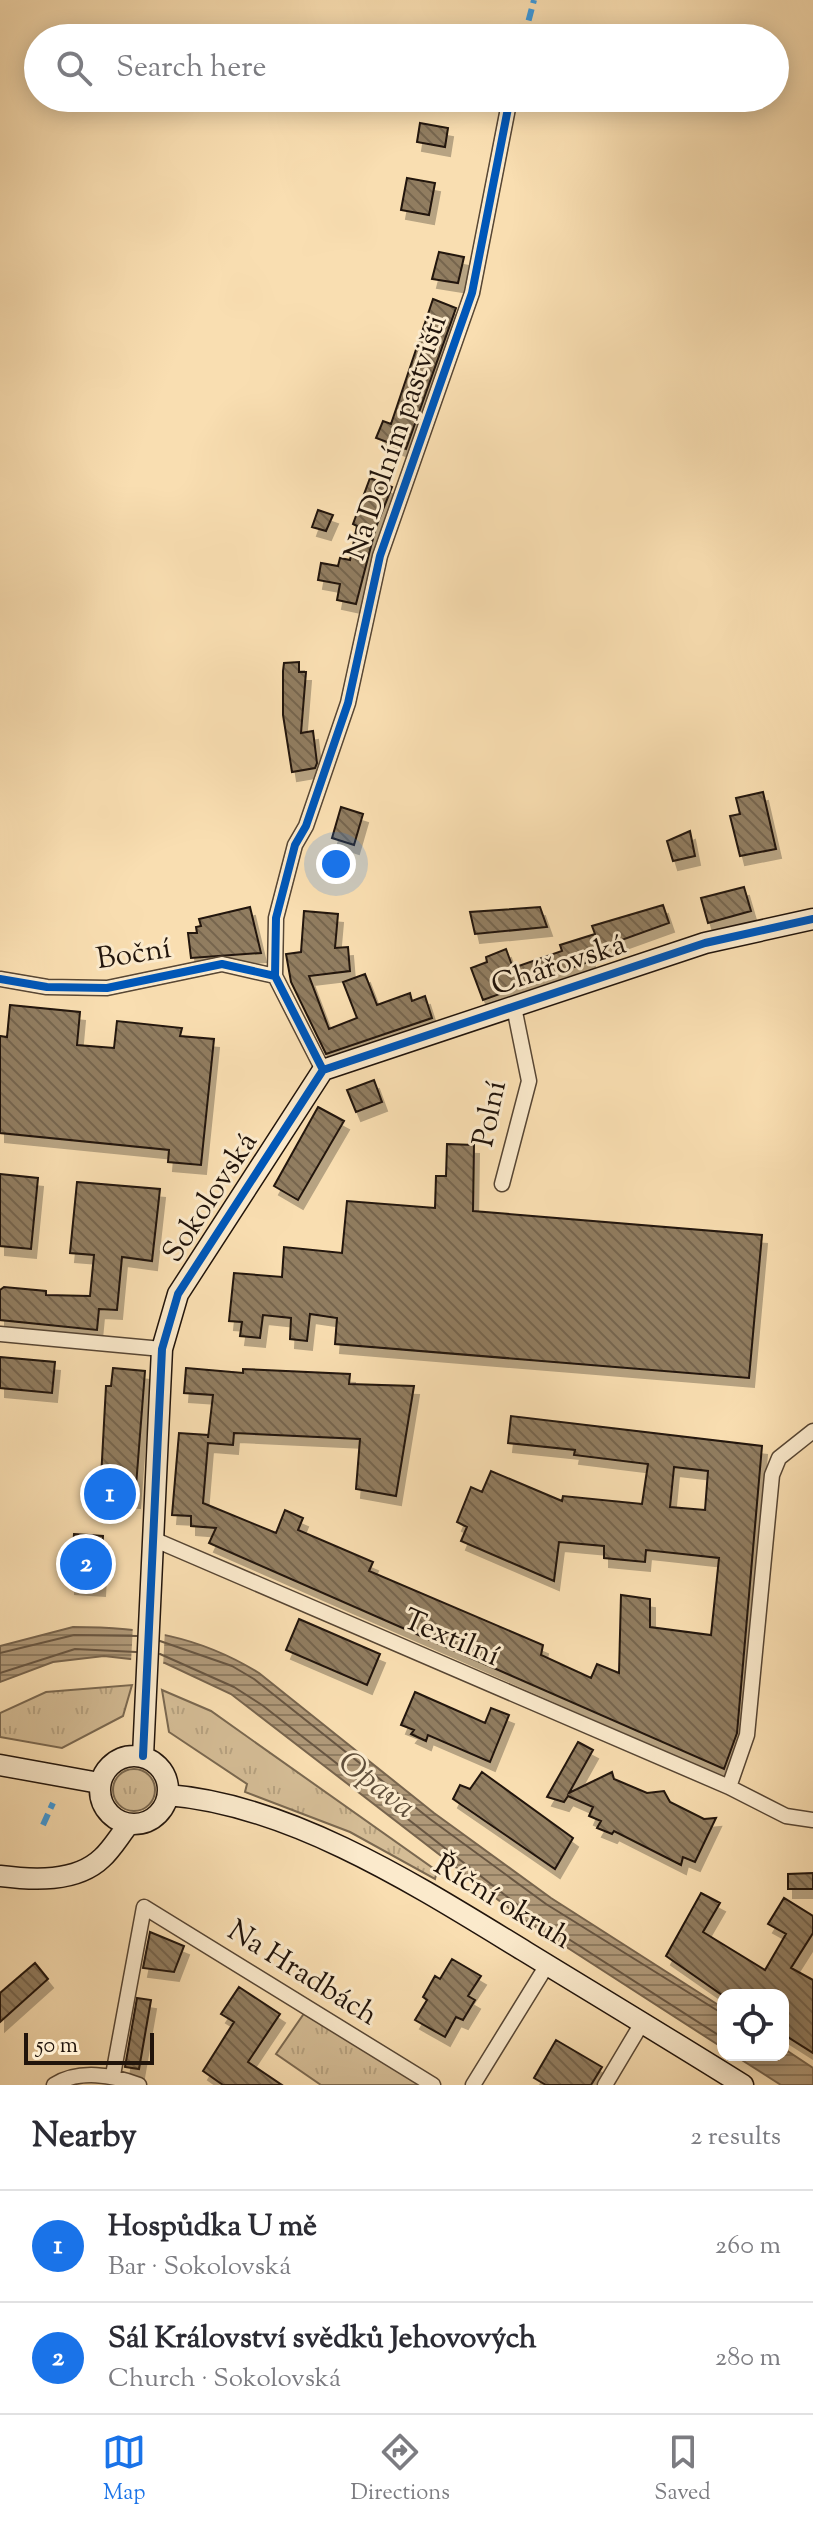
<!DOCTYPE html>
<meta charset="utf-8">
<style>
body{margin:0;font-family:"Sorts Mill Goudy",serif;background:#f7f7f7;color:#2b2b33}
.controls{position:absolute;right:24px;bottom:24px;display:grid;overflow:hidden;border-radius:16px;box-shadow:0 4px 20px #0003}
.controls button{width:72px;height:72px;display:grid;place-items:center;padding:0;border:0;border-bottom:2px solid #e1e1e2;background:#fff;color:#2b2b33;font:40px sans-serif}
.scale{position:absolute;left:24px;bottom:20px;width:130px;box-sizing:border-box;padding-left:8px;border:4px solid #21140b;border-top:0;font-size:22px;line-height:28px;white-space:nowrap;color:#21140b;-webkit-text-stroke:6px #fbeacc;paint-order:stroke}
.you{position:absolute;left:336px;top:864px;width:28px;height:28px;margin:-20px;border:6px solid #fff;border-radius:50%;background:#1a73e8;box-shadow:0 0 0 12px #1a73e833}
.badge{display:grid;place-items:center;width:52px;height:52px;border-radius:50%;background:#1a73e8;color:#fff;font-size:26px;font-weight:700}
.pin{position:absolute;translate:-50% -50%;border:4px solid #fff;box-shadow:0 2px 8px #0006}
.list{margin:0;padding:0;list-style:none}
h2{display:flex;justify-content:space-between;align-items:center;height:104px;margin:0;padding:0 32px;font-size:34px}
h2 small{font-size:26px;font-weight:400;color:#7c7c81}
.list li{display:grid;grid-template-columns:52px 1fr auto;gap:24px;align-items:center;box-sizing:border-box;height:112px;padding:0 32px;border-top:2px solid #e1e1e2}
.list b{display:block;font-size:30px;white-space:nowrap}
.list p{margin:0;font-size:26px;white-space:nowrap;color:#7c7c81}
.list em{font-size:26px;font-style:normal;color:#7c7c81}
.icon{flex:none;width:44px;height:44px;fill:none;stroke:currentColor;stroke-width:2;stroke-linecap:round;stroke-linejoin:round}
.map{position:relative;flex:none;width:813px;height:2085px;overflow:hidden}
.search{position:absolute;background:#fff;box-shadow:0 4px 20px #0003;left:24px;right:24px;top:24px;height:88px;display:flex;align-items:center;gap:20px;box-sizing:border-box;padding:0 28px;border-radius:44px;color:#7c7c81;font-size:30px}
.sheet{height:328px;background:#fff}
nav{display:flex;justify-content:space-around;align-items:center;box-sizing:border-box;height:112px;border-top:2px solid #e1e1e2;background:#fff;font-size:22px;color:#7c7c81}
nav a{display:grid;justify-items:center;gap:4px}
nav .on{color:#1a73e8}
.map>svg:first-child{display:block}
</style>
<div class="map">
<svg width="813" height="2085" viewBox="0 0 813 2085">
<defs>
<pattern id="grass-tufts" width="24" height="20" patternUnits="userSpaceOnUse" patternTransform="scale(2)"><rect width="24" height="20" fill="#d4bc95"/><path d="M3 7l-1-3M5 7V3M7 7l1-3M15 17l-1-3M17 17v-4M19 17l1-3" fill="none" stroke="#b6a17f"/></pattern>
<pattern id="water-rules" width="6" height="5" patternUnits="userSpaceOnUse" patternTransform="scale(2)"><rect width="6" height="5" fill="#b09979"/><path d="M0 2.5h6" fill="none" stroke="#8f7c61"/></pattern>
<pattern id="building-back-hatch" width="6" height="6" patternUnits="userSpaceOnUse" patternTransform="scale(2)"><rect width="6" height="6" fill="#917d61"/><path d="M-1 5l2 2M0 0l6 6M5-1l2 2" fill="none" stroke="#76654e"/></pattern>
<filter id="shadow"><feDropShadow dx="5" dy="9" stdDeviation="0" flood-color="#0004"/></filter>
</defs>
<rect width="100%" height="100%" fill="#f9deb1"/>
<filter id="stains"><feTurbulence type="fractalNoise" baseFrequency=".0025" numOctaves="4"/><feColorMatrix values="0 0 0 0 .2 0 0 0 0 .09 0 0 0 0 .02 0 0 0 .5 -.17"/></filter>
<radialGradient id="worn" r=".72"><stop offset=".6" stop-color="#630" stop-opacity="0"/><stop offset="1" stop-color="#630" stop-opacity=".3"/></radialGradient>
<path fill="url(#grass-tufts)" stroke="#7a6850" stroke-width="2" d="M132,1685L123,1716L62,1748L0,1737V1713L46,1692Z
M162,1690L211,1711L437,1871L435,1879L350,1832L245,1792L247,1784L169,1732Z
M113 1790a21 21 0 1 1 42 0a21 21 0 1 1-42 0Z
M305,2012L424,2085H321L276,2054Z"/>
<path fill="url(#water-rules)" stroke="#77644d" stroke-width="2" d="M73,1627C143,1627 199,1636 259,1673L434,1813L551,1898L723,2008V2048L523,1919L231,1694L165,1663L104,1656L53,1662L0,1682V1646Z
M783,2048L813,2068V2085H781L734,2055H783Z"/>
<path fill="#f9deb1" d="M133,1624L165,1630L163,1667L131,1663Z"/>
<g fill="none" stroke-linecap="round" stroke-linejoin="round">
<path stroke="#685642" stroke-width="2" d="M160,1641L232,1666L254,1679L430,1819L546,1904L723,2014
M0,1653L74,1635L137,1636
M160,1654L234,1687L262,1705L528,1913L723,2038
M0,1673L75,1649L136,1652"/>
</g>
<path fill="url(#building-back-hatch)" stroke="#21140b" stroke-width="2" fill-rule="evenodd" filter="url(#shadow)" d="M420,123L448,128L445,147L417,142Z
M407,178L435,183L429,215L401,210Z
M439,252L464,257L458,283L432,279Z
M433,299L456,308L406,449L376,438L383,421L391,424Z
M370,478L392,487L376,527L356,604L337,600L340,584L318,580L321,563L338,566L340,558L350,560L357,526L353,524Z
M318,510L333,515L326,531L312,527Z
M299,662V672H306L301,733L313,731L317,763L315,768L292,772L283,715V671L284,663Z
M763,792L776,849L740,856L730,816L740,814L736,798Z
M341,807L363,814L354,845L332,838Z
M690,831L695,856L673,861L667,841Z
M744,887L751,911L708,923L701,898Z
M663,905L669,923L588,952L591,961L483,1000L471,968L487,962L486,957L506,949L513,968L562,951L560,945L595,934L592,926Z
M250,907L261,953L191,958L188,933H197L196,927L201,926L199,919Z
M540,907L547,927L475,934L470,912Z
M304,911L338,914L335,948L348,947L350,971L309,976L329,1029L357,1018L343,982L365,974L377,1005L410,993L412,1001L425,996L432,1018L326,1054L291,982L286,954L301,952Z
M10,1005L80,1012L77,1045L114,1048L117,1021L182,1028L180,1036L214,1039L201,1165L168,1162L169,1150L0,1133V1036L7,1037Z
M374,1080L382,1102L356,1112L347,1090Z
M318,1107L344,1121L298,1200L274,1186Z
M447,1144L474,1145L473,1211L762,1235L749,1378L335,1344L337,1318L310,1314L307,1341L290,1339L291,1318L263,1315L260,1338L240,1336L242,1322L229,1321L234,1273L282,1277L284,1247L342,1253L347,1201L435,1208L436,1176H446Z
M0,1174L38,1178L31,1249L0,1246Z
M77,1182L160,1189L152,1261L122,1257L117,1310L99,1309L97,1330L0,1320V1290L4,1287L46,1291V1295L90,1296L94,1255L70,1253Z
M0,1357L55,1362L52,1393L0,1388Z
M113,1368L145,1371L135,1499L100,1497L106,1386H111Z
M186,1368L243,1373V1369L350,1374L349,1384L414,1386L396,1496L356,1489L360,1439L234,1433L233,1445L208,1443L203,1503L276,1533L285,1510L303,1518L298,1530L373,1562L369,1571L543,1645L541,1655L591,1678L597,1664L619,1673L621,1595L650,1599V1627L711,1635L719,1558L646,1550L645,1562L604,1558V1546L559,1542L554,1581L461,1541L467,1527L457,1522L471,1487L482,1492L491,1471L562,1501L563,1496L642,1504L648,1464L574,1455L575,1450L508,1443L511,1416L762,1446L737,1733L724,1769L209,1543L216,1528L191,1526V1516L172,1515L179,1433L208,1435V1438L213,1395L184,1393ZM674,1467L708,1471L705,1510L670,1507Z
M74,1534L103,1536L100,1587L70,1585Z
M299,1619L380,1654L367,1685L286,1650Z
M415,1692L485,1723L491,1708L509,1715L490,1762L428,1735L426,1741L411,1734L414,1730L401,1725Z
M578,1742L593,1750L569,1793L612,1772L614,1779L647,1793L664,1791L670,1802L704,1819L716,1818L695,1862L683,1857L681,1865L614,1831L612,1834L597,1828L601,1821L589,1816L593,1807L568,1796L564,1802L547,1797Z
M482,1772L573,1838L555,1869L453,1799L460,1785L470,1789Z
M813,1873V1889H788V1874Z
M701,1893L720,1903L703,1932L765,1970L786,1934L768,1924L784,1898L813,1916V1933L791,1968L813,1980V2053L783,2034V1995H722L666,1956Z
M150,1932L184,1946L174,1972L143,1968Z
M452,1959L481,1976L468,1996L475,2000L463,2020L456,2017L445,2037L415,2020L427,2000L423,1997L435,1976L440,1979Z
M35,1963L48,1979L0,2022V1993Z
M239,1987L280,2014L248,2062L282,2085H223L203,2071L234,2022L221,2014Z
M137,1998L151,2000L139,2069L125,2067Z
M556,2040L602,2067L591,2085H546L534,2078Z"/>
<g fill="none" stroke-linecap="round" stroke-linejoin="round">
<g stroke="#574634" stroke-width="17">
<path id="street" d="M0,979L47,987L107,988L222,964L275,976
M323,1070L275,976L276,918L295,845L306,826L348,703L380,556L472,293L510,98
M502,1184L529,1081L514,1007
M0,1334L162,1349
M153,1539L729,1787L786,1816L813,1820
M729,1787L747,1735L772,1475L779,1458L813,1431
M113,2075L144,1907L433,2085
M54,2085C79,2069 113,2075 139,2085
M473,2085L547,1965
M605,2085L642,2023"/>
</g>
<g stroke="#21140b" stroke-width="23">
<path id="secondary" d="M100 1790a34 34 0 1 1 68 0a34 34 0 1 1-68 0Z
M143,1756L162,1349L178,1294L323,1070L705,943L813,919
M0,1765L99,1783
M168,1795C293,1805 421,1888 526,1952C598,1996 671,2040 743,2085
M0,1876C32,1880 76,1883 102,1858C112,1849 120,1835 129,1824"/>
</g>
<use href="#street" stroke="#fbeacc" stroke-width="14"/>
<use href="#secondary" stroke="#fbeacc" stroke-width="20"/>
<path stroke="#3c9ade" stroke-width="6" stroke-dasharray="12 6" stroke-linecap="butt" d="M524,38L534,0
M43,1825L53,1803"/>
<g stroke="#fbeacc" stroke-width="13">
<path id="cycleway" d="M0,979L47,987L107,988L222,964L275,976
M323,1070L275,976L276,918L295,845L306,826L348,703L380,556L472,293L510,98
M323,1070L705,943L813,919
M143,1756L162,1349L178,1294L323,1070"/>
</g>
<use href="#cycleway" stroke="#0057b8" stroke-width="8"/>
</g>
<g text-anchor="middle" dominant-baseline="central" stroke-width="6" stroke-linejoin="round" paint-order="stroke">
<g font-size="30" fill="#21140b" stroke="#fbeacc">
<text transform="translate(397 438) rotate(-71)">Na Dolním pastvišti</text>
<text transform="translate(134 955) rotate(-9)">Boční</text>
<text transform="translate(559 966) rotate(-18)">Chářovská</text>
<text transform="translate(491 1114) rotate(-78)">Polní</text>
<text transform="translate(211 1198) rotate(-57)">Sokolovská</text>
<text transform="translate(451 1639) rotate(23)">Textilní</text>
<text transform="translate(502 1903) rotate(31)">Říční okruh</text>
<text transform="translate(302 1974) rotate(32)">Na Hradbách</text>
</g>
<g font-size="32" font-style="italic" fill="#61503c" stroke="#fbeacc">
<text transform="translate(376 1786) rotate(38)">Opava</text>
</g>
</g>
<rect width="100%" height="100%" filter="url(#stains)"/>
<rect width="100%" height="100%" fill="url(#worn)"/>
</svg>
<div class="controls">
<button><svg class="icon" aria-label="locate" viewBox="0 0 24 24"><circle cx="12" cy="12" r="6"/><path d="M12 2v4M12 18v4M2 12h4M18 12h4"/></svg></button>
</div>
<div class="scale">50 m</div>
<div class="you"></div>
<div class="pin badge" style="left:110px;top:1494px">1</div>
<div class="pin badge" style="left:86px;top:1564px">2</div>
<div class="search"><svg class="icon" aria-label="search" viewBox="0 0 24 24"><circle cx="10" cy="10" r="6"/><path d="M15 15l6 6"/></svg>Search here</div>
</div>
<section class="sheet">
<h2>Nearby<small>2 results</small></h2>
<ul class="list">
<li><span class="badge">1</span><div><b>Hospůdka U mě</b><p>Bar · Sokolovská</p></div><em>260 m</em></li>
<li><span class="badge">2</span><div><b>Sál Království svědků Jehovových</b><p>Church · Sokolovská</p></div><em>280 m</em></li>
</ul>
</section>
<nav>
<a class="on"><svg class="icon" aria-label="map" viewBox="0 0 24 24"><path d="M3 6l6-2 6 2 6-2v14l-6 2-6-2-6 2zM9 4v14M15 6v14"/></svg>Map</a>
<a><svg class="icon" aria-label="directions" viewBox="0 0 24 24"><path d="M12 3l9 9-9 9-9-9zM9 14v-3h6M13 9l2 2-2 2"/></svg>Directions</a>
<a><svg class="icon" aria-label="saved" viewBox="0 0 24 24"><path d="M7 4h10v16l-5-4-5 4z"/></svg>Saved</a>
</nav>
